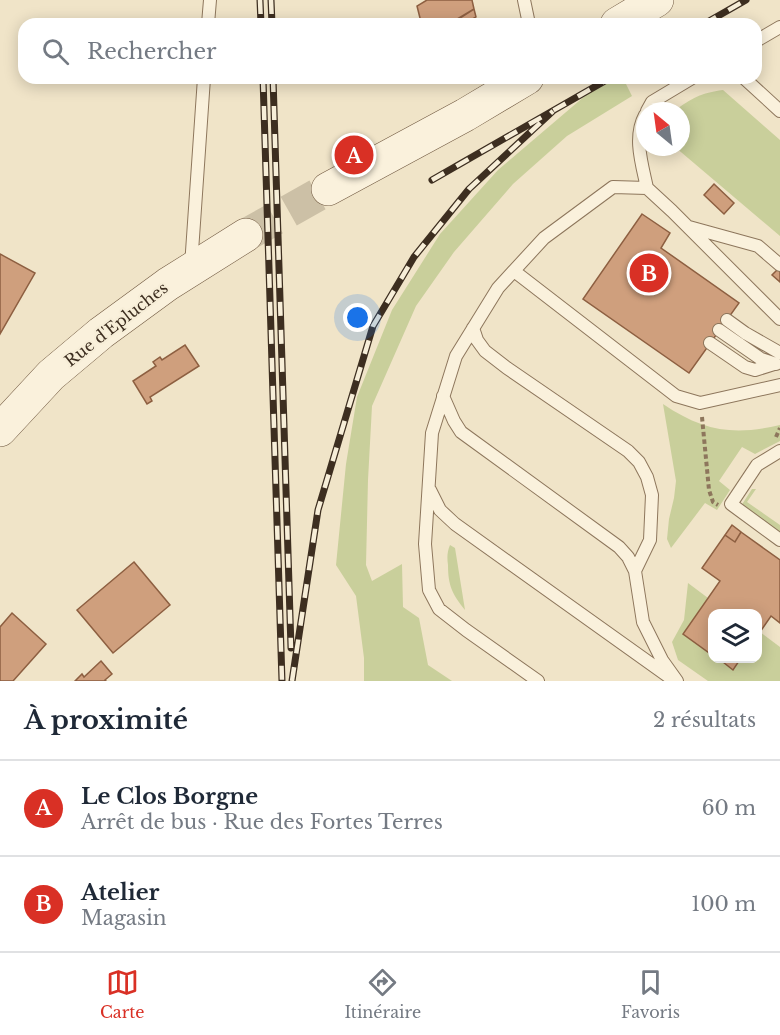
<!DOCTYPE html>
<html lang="fr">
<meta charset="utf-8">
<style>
body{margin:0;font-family:"Libre Baskerville",serif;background:#f2f2f3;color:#1f2937}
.controls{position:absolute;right:18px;bottom:18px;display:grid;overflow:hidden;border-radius:12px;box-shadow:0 3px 15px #0003}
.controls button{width:54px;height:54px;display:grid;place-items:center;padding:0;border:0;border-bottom:2px solid #e0e1e3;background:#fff;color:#1f2937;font:30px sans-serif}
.compass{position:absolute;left:636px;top:102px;width:54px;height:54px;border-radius:50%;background:#fff;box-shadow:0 3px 15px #0003;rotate:331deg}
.you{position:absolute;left:358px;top:318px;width:21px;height:21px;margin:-15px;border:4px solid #fff;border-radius:50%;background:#1a73e8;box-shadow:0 0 0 9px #1a73e833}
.badge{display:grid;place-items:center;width:39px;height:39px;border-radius:50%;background:#d93025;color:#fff;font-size:20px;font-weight:700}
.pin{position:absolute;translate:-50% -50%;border:3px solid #fff;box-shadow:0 2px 6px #0006}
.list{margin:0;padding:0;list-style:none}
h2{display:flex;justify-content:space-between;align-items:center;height:78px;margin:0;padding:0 24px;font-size:26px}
h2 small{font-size:20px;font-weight:400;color:#747a83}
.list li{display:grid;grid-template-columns:39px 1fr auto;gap:18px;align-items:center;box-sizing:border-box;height:96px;padding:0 24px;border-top:2px solid #e0e1e3}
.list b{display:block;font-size:22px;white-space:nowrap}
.list p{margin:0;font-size:20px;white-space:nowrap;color:#747a83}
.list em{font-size:20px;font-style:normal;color:#747a83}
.icon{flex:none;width:33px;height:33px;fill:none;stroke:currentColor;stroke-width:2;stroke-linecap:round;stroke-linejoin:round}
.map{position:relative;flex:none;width:780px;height:681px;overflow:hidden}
.search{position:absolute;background:#fff;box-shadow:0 3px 15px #0003;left:18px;right:18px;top:18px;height:66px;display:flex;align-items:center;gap:15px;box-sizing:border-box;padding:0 21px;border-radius:18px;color:#747a83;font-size:22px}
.sheet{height:270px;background:#fff}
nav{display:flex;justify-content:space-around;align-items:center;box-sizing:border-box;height:84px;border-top:2px solid #e0e1e3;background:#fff;font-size:16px;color:#747a83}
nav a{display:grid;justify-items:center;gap:3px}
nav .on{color:#d93025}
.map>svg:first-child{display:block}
</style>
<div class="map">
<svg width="780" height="681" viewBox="0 0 780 681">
<rect width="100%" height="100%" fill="#f0e4c8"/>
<path fill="#c9cf9b" d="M606,78H623L632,96L567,136L513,184L454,252L416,306L372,406L368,480L366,565L372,581L402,564L403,607L419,618L428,665L452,681H364V658L356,596L336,565L346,464L357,397L392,310L440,234L498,170Z
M723,90L780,140V236L675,147H681V111H674C692,98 701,93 723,90Z
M663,404C703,431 733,436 780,425V441L755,454L742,447L719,481L730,490L717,510L705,503L671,548L667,539L669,519L674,498L676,481Z
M752,489H756L747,502L780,525V532L741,506Z
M450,545L455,548L465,610C452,594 448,585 448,565C447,558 447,552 450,545Z
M688,583L708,598L683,634L712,655V658L718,659L733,669L741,659L758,658V635L760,632L780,647V681H708L678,660L672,642L684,620Z"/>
<path fill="#cf9f7d" stroke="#8d5f41" stroke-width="1.5" d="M427,0H472L474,9L449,24H423L421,22L417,6Z
M474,9L476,17L464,24L460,18Z
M714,184L734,203L724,214L704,195Z
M642,214L670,233L661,248L739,303L689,373L583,299Z
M0,254L35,273L0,334Z
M780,267V282L772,275Z
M185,345L199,366L150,397L152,401L147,404L133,381L156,366L153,362L160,357L162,360Z
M732,525L741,532L735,542L725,535Z
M741,532L780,560V623L771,616L758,635V614H712V655L683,634L720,581L702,568L725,535L735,542Z
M134,562L170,605L113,653L77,610Z
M12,613L46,644L13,681H0V627Z
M718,658H741L733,670Z
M101,661L112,674L105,680L106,681H75L82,674L84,677Z"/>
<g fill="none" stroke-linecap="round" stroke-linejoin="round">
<path stroke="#ccc0a6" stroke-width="33" stroke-dasharray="33 16" stroke-linecap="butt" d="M246,235L328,189"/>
<g stroke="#8d765c" stroke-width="14">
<path id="lane" d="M524,0L529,24
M208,24L210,0
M756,41L780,27
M744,78L780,111
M647,111L652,102L692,78
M645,115C633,137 642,164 647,188
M689,227L758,246L780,265
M191,266L204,78
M514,271L676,396L700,403L780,385
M727,320L745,333L780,353
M473,328L477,340L485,351L507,368L628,451L639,462L647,477L652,495L650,540L635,571
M719,330L761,359L776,364
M710,343L745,367L755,370L774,364
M443,396L454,421L461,432L619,547L628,557L635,571L643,622L662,660L677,681
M780,451L757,465L731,504L780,540
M430,490L440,510L455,524L672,679
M538,681L466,630L439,609L429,590L425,544L432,433L456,356L498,288L544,238L613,187L647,188L672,211L780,319"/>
</g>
<g stroke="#6f573f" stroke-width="34">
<path id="secondary" d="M617,24L657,0
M328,189L465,115L527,78
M0,430L51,375L101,333L168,284L246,235"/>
</g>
<path stroke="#8d765c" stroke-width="4" stroke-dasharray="4.5 3" stroke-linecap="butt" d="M702,417L709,490L713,502L718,505
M776,437L780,428"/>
<use href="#lane" stroke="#faf1dc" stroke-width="12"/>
<use href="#secondary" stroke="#faf1dc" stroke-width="33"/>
<g stroke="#3d2e20" stroke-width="7">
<path id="rail" d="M260,0L261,24
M271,0L272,24
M704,24L746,0
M263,78L282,681
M273,78L291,648
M432,180L610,78
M292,681L318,510L373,326L414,257L469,189L553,111"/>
</g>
<use href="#rail" stroke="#f7eed8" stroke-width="4.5" stroke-dasharray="14" stroke-linecap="butt"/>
</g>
<g text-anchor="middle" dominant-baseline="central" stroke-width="4.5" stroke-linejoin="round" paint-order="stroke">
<g font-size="16" fill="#3d2e20" stroke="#f7eed8">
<text transform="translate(116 324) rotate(-38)">Rue d'Epluches</text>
</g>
</g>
</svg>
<div class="controls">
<button><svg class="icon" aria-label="layers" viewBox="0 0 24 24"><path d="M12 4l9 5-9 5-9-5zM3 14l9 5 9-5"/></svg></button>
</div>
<svg class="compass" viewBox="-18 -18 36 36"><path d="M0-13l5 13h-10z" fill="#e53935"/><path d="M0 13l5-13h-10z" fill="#747a83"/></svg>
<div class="you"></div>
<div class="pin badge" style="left:354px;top:155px">A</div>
<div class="pin badge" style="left:649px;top:273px">B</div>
<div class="search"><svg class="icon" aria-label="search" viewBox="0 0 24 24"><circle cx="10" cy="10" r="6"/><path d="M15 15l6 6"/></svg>Rechercher</div>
</div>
<section class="sheet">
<h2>À proximité<small>2 résultats</small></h2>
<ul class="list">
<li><span class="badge">A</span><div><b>Le Clos Borgne</b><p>Arrêt de bus · Rue des Fortes Terres</p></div><em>60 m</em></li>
<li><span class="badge">B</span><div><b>Atelier</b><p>Magasin</p></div><em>100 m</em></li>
</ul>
</section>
<nav>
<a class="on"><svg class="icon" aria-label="map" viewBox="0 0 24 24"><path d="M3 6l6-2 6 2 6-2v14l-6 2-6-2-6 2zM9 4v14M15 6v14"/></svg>Carte</a>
<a><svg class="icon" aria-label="directions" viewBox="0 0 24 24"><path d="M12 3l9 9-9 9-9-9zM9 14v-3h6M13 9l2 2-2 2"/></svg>Itinéraire</a>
<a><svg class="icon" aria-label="saved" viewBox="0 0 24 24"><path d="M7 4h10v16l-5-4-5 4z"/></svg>Favoris</a>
</nav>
